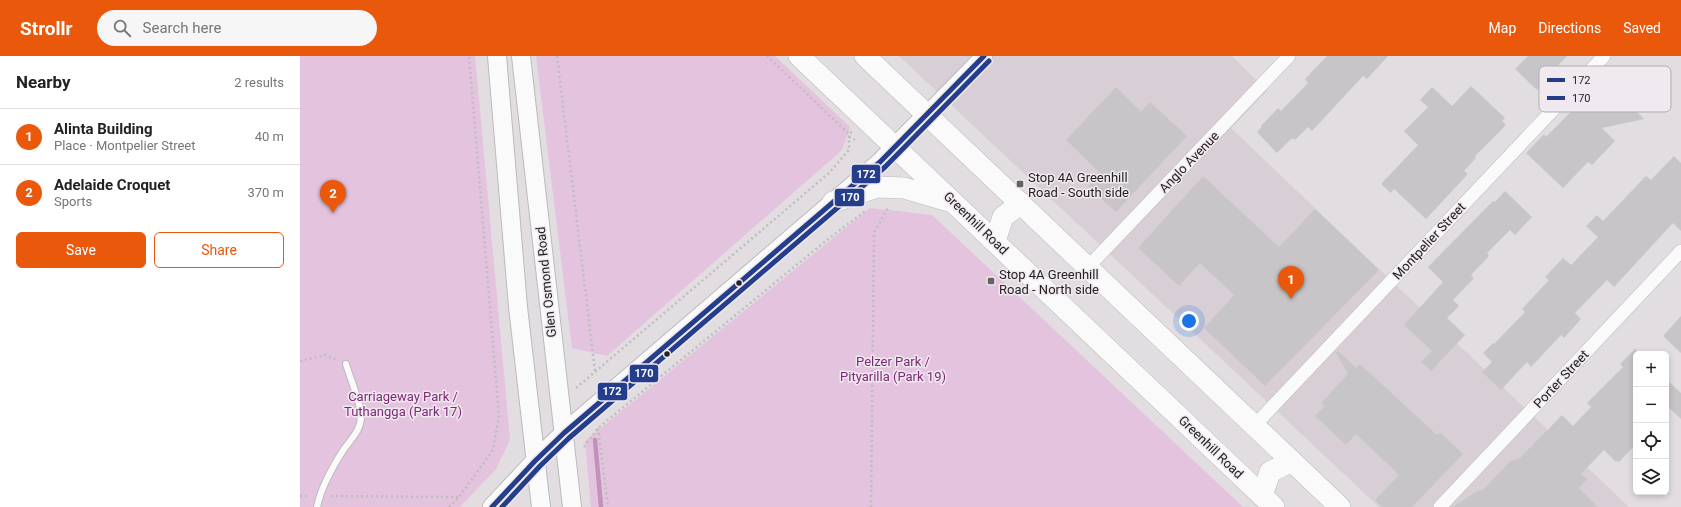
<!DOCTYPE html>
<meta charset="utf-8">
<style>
body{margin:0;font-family:Roboto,sans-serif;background:#f6f6f6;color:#222}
.controls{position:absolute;right:12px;bottom:12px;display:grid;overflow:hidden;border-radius:6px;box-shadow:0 2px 6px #0003}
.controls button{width:36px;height:36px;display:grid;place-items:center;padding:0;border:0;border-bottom:1px solid #e0e0e0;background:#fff;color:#222;font:20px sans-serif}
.you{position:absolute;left:889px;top:265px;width:14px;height:14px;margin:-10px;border:3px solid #fff;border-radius:50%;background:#1a73e8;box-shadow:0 0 0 6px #1a73e833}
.badge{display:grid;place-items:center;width:26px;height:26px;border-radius:50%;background:#ea580c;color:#fff;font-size:13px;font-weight:700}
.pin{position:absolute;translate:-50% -33px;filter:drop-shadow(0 1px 2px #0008)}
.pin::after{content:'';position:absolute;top:21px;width:14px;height:12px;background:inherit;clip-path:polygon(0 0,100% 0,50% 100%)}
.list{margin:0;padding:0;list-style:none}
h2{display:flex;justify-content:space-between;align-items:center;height:52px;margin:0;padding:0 16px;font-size:17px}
h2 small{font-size:13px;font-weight:400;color:#767676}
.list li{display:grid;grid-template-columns:26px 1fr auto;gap:12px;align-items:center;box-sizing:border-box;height:56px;padding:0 16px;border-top:1px solid #e0e0e0}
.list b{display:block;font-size:15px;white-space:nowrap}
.list p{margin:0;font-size:13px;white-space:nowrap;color:#767676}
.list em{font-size:13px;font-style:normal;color:#767676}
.actions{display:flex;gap:8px;padding:12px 16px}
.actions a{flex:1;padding:9px 0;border:1px solid #ea580c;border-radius:6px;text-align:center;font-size:14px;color:#ea580c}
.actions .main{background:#ea580c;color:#fff}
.icon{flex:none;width:22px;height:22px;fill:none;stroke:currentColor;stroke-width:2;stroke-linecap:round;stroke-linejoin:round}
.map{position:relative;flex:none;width:1381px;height:451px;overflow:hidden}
header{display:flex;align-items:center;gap:24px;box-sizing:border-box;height:56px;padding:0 20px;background:#ea580c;color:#fff}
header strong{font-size:19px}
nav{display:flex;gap:22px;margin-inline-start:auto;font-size:14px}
.search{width:280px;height:36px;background:#f6f6f6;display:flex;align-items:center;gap:10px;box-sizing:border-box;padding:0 14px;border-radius:22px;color:#767676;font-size:15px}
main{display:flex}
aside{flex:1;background:#fff}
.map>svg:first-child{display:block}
</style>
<header>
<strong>Strollr</strong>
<div class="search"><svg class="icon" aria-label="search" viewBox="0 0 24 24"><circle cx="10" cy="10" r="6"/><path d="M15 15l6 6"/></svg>Search here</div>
<nav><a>Map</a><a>Directions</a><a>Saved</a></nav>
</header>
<main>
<aside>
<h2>Nearby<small>2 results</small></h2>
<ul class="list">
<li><span class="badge">1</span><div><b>Alinta Building</b><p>Place · Montpelier Street</p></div><em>40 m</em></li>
<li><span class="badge">2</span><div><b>Adelaide Croquet</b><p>Sports</p></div><em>370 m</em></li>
</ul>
<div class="actions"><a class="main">Save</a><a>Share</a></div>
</aside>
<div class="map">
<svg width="1381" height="451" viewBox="0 0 1381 451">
<rect width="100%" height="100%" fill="#e1dde0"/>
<path fill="#d8cfd6" d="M599,0H932L967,35L931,72L1329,451H1079Z"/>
<path fill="#e4c3df" d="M0,0H175L210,384L196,413L160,451H0Z
M236,0H475L550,71L542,94L307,300L272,292Z
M570,152L632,159L943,451H291L285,385Z"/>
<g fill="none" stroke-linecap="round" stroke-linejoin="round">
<path stroke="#c291bc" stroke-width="4.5" d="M295,384L301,451"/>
</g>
<path fill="#c8c5c8" d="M1027,0H1088L1067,23L1063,20L1012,75L1008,71L995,84L992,82L977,97L957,76L961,72V70L978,52L981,55L1008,27L1005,23Z
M1228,0H1267L1249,19L1250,21L1237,34L1215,13Z
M1299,27L1319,47L1323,42L1344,63L1302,72L1315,85L1292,109L1288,106L1263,132L1226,97L1244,78L1246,81Z
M1171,30L1205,62L1202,65L1206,69L1175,100L1176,102L1164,115L1168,118L1126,163L1094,133L1091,137L1081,128L1118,89L1104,75L1128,51L1120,44L1132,31L1152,50Z
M816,31L841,56L850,46L887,80L816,156L788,131L800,117L766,84Z
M1374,100L1381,107V175L1373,167L1314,231L1307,224L1275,257L1281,263L1264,282L1261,279L1231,311L1227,306L1201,334L1182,316L1192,306L1183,297L1193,287L1194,288L1225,256L1222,253L1249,224L1245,221L1263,202L1271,209L1298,181L1286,170L1297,159L1303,165L1346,120L1351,124Z
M903,120L979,191L1015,153L1079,214L965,330L904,272L934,239L900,207L879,230L838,192Z
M1205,135L1232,161L1215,179L1210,174L1187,197L1189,200L1171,219L1174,222L1153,244L1159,250L1147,262L1165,279L1131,315L1121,306L1132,295L1104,269L1143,226L1128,211L1193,145L1195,146Z
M1381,260V297L1363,280Z
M1336,292V388L1319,406L1317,405L1316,406L1304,394L1281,418L1287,423L1279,432L1298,451H1153L1174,437L1184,433L1210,405L1220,402L1262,359L1273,370L1291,351L1287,347L1323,311L1320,308Z
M1038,295L1056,312L1060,308L1137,379L1140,376L1163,398L1112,451H1082L1075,444L1099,419L1056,378L1046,389L1015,360L1025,350L1021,347L1048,318L1036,297Z
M1366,323L1381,337V363L1366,349Z"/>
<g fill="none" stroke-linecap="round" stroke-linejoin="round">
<g stroke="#bdbabd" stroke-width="8">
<path id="service" d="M17,451C21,431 33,410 44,393C52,382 62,373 61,358C59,343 50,322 46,308"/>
</g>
<g stroke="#bdbabd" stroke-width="14">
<path id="minor" d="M788,211L989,0
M954,370L1304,0
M1140,451L1381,195"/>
</g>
<g stroke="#bdbabd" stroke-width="18">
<path id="tertiary" d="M627,58L684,0"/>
</g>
<g stroke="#bdbabd" stroke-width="20">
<path id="secondary" d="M197,0L218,251L241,451
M221,0L272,451
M192,451L235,405L264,377L580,106L627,58"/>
</g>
<g stroke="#bdbabd" stroke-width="22">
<path id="trunk" d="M499,0L974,451
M565,0L1040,451
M533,146L577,131L604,132L652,146
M695,185L703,161L721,147
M962,440L970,416L992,405"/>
</g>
<path stroke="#bfbebf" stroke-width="2.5" stroke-dasharray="2 3" stroke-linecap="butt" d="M257,0L295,315
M467,0L549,78
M549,81L555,84
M0,305L25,299L38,304
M276,332L529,117L549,94V78L552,76
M298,372L308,451
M284,391L298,372L527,184L565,155
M0,440H10
M31,440L158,441
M149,451L159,441L193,394L199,360L169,0
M571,451L574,177L589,150"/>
<use href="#service" stroke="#fafafa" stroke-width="6"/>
<use href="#minor" stroke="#fafafa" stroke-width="13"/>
<use href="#tertiary" stroke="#fafafa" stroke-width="16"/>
<use href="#secondary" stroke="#fafafa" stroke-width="18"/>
<use href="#trunk" stroke="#fafafa" stroke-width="21"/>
<g stroke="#f0e9ef" stroke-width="8">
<path id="bus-1" d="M192,451L235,405L264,377L580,106L684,0"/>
</g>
<g stroke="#f0e9ef" stroke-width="8">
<path id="bus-2" d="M202,451L240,410L269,382L585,111L689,5"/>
</g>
<use href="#bus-1" stroke="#243e8c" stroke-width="5"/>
<use href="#bus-2" stroke="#243e8c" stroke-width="5"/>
</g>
<g fill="#666365" stroke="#f0e9ef" stroke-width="1.5">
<rect x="716" y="124" width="8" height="8" rx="2"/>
<rect x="687" y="221" width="8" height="8" rx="2"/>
</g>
<g fill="#242123" stroke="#f0e9ef" stroke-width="1.5">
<circle cx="439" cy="227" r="3.5"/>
<circle cx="367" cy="298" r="3.5"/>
</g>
<g text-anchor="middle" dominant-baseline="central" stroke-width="3" stroke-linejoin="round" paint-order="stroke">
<g font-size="13" fill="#242123" stroke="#f0e9ef">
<text transform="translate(889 106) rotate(-46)">Anglo Avenue</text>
<text transform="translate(676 167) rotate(44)">Greenhill Road</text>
<text transform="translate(1129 185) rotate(-47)">Montpelier Street</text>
<text transform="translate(246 226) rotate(-96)">Glen Osmond Road</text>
<text transform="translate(1261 323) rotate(-47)">Porter Street</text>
<text transform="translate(911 391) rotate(44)">Greenhill Road</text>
</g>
<g font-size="13" fill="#242123" stroke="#f0e9ef" text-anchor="start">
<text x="728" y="121">Stop 4A Greenhill<tspan x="728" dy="15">Road - South side</tspan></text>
<text x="699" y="218">Stop 4A Greenhill<tspan x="699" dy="15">Road - North side</tspan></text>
</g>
<g font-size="13" fill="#7c2975" stroke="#f0e9ef">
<text x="593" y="305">Pelzer Park /<tspan x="593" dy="15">Pityarilla (Park 19)</tspan></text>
<text x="103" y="340">Carriageway Park /<tspan x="103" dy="15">Tuthangga (Park 17)</tspan></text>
</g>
</g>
<rect x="1239" y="10" width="132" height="46" rx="6" fill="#f0e9ef" stroke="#b3adb2" stroke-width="1"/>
<rect x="1247" y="22" width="18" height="4" fill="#243e8c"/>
<rect x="1247" y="40" width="18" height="4" fill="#243e8c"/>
<g font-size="11" fill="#242123">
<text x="1272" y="28">172</text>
<text x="1272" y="46">170</text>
</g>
<g stroke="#f0e9ef" stroke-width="1.5">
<rect x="551" y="108" width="30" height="20" rx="4" fill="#243e8c"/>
<rect x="534" y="132" width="31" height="19" rx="4" fill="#243e8c"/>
<rect x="329" y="308" width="30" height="19" rx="4" fill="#243e8c"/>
<rect x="297" y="326" width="31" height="19" rx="4" fill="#243e8c"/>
</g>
<g font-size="11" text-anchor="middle" font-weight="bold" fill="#fff">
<text x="566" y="122">172</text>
<text x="550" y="145">170</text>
<text x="344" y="321">170</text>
<text x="312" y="339">172</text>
</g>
</svg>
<div class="controls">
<button>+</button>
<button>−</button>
<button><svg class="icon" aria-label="locate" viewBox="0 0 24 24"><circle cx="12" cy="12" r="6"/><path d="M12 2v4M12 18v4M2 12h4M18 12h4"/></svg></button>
<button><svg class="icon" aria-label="layers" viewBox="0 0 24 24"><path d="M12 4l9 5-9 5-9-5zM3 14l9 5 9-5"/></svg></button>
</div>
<div class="you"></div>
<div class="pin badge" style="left:991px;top:243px">1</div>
<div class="pin badge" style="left:33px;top:157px">2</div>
</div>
</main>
